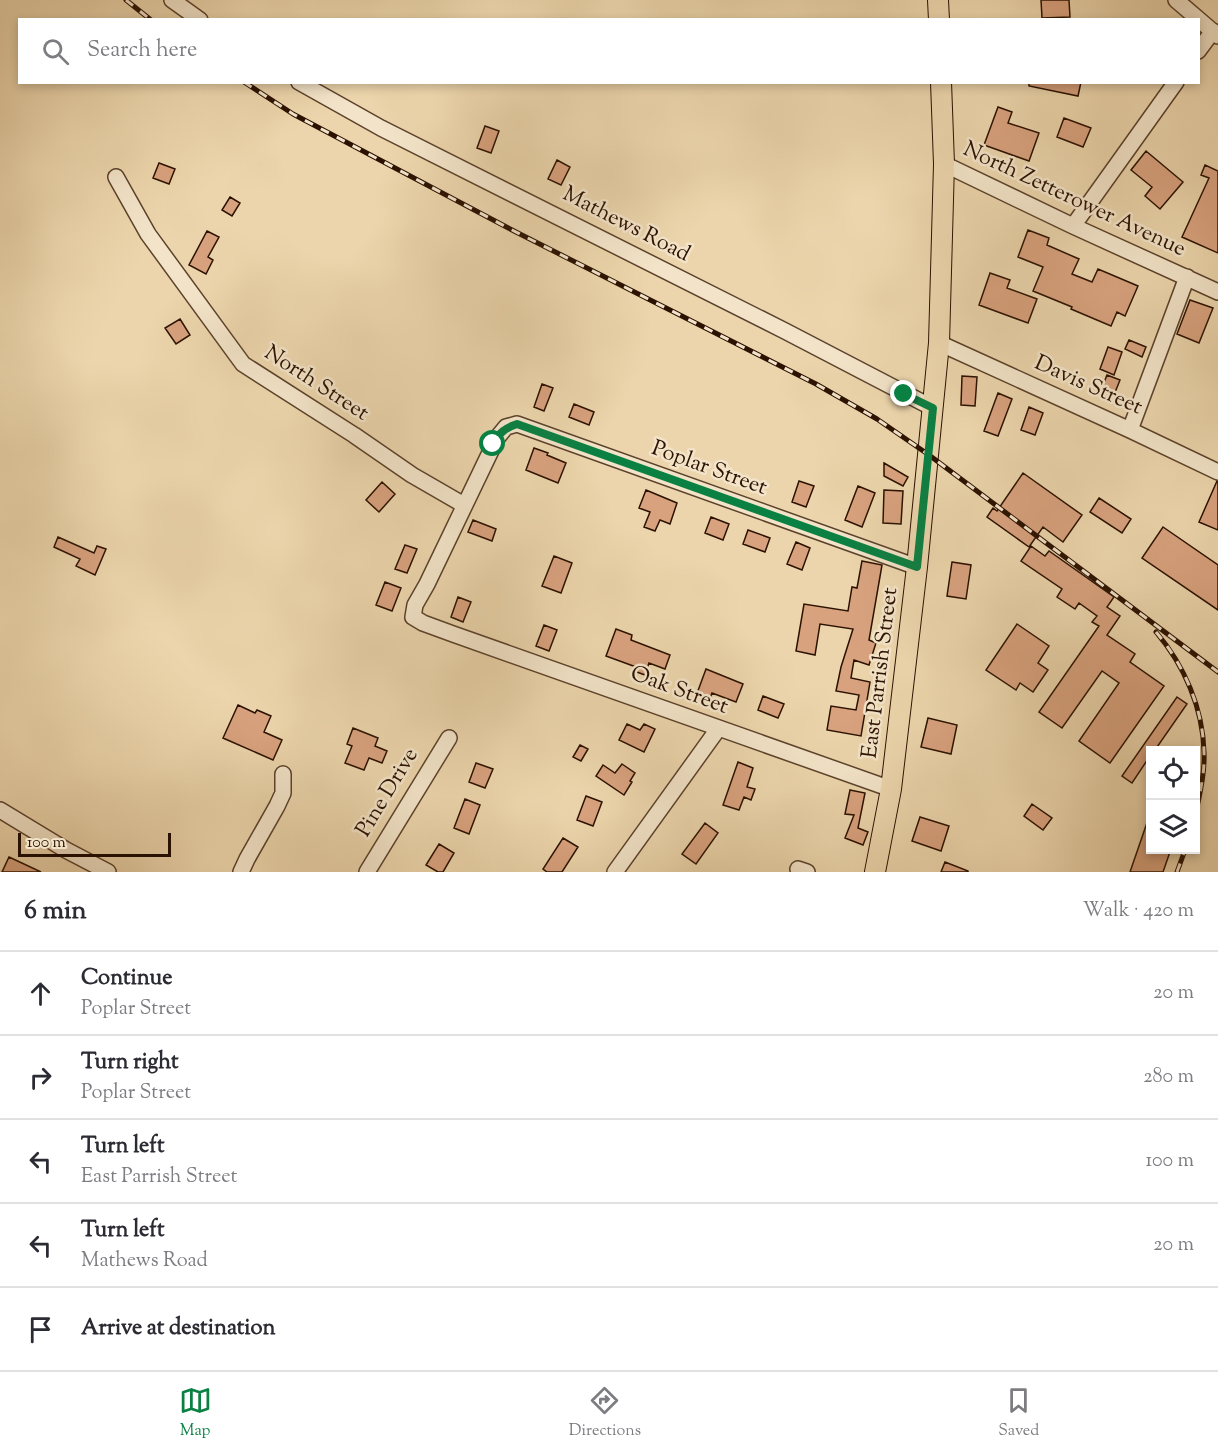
<!DOCTYPE html>
<meta charset="utf-8">
<style>
body{margin:0;font-family:"Sorts Mill Goudy",serif;background:#f7f7f7;color:#2b2b33}
.controls{position:absolute;right:18px;bottom:18px;display:grid;overflow:hidden;border-radius:0px;box-shadow:0 3px 9px #0003}
.controls button{width:54px;height:54px;display:grid;place-items:center;padding:0;border:0;border-bottom:2px solid #e1e1e2;background:#fff;color:#2b2b33;font:30px sans-serif}
.scale{position:absolute;left:18px;bottom:15px;width:153px;box-sizing:border-box;padding-left:6px;border:3px solid #2b1100;border-top:0;font-size:16px;line-height:21px;white-space:nowrap;color:#2b1100;-webkit-text-stroke:4px #f3e4c9;paint-order:stroke}
.stop{position:absolute;width:18px;height:18px;margin:-14px;border:4px solid #0b8043;border-radius:50%;background:#fff}
.stop.end{background:#0b8043;border-color:#fff;box-shadow:0 2px 6px #0008}
.list{margin:0;padding:0;list-style:none}
h2{display:flex;justify-content:space-between;align-items:center;height:78px;margin:0;padding:0 24px;font-size:26px}
h2 small{font-size:20px;font-weight:400;color:#7c7c81}
.list li{display:grid;grid-template-columns:39px 1fr auto;gap:18px;align-items:center;box-sizing:border-box;height:84px;padding:0 24px;border-top:2px solid #e1e1e2}
.list b{display:block;font-size:22px;white-space:nowrap}
.list p{margin:0;font-size:20px;white-space:nowrap;color:#7c7c81}
.list em{font-size:20px;font-style:normal;color:#7c7c81}
.icon{flex:none;width:33px;height:33px;fill:none;stroke:currentColor;stroke-width:2;stroke-linecap:round;stroke-linejoin:round}
.map{position:relative;flex:none;width:1218px;height:872px;overflow:hidden}
.search{position:absolute;background:#fff;box-shadow:0 3px 9px #0003;left:18px;right:18px;top:18px;height:66px;display:flex;align-items:center;gap:15px;box-sizing:border-box;padding:0 21px;border-radius:0px;color:#7c7c81;font-size:22px}
.sheet{height:498px;background:#fff}
nav{display:flex;justify-content:space-around;align-items:center;box-sizing:border-box;height:84px;border-top:2px solid #e1e1e2;background:#fff;font-size:16px;color:#7c7c81}
nav a{display:grid;justify-items:center;gap:3px}
nav .on{color:#0b8043}
.map>svg:first-child{display:block}
</style>
<div class="map">
<svg width="1218" height="872" viewBox="0 0 1218 872">
<rect width="100%" height="100%" fill="#ecd5ac"/>
<filter id="stains"><feTurbulence type="fractalNoise" baseFrequency=".00333" numOctaves="4"/><feColorMatrix values="0 0 0 0 .2 0 0 0 0 .09 0 0 0 0 .02 0 0 0 .5 -.17"/></filter>
<radialGradient id="worn" r=".72"><stop offset=".6" stop-color="#630" stop-opacity="0"/><stop offset="1" stop-color="#630" stop-opacity=".3"/></radialGradient>
<path fill="#d8a27e" stroke="#2b1100" stroke-width="1.5" d="M1041,0H1069L1070,17L1042,18Z
M1029,82H1081L1078,96L1029,86Z
M998,107L1012,112L1008,123L1039,133L1029,161L984,145Z
M1064,118L1091,128L1083,147L1057,137Z
M485,126L499,131L491,153L477,148Z
M1146,151L1183,182L1160,209L1145,196L1152,187L1131,170Z
M557,160L570,167L561,185L548,179Z
M159,163L175,169L169,184L153,178Z
M1205,165L1218,171V253L1182,237L1209,178L1201,175Z
M230,197L240,203L232,216L222,210Z
M1028,230L1049,238L1047,245L1079,259L1072,274L1092,282L1098,269L1138,286L1125,316L1117,312L1111,326L1071,309L1072,307L1033,291L1043,267L1018,257Z
M207,231L219,237L208,257L213,260L206,274L189,265Z
M990,273L1010,280L1007,288L1037,299L1028,323L979,305Z
M1190,300L1213,308L1199,343L1177,334Z
M180,319L190,335L176,344L165,328Z
M1129,340L1146,347L1142,357L1125,349Z
M1108,347L1122,352L1114,375L1100,369Z
M1107,375L1120,380L1114,395L1101,390Z
M962,376L977,377L975,406L961,405Z
M542,384L553,388L544,411L534,407Z
M998,393L1012,399L998,436L984,431Z
M574,404L594,412L589,425L569,417Z
M1029,407L1043,413L1035,435L1021,430Z
M534,448L548,453L547,455L566,463L558,483L526,470Z
M884,463L908,477L903,486L884,476Z
M1023,473L1082,515L1063,542L1043,527L1029,547L987,517L993,508L997,511Z
M799,481L814,486L806,507L792,502Z
M1217,481L1218,482V530L1199,522Z
M382,482L395,494L379,512L366,500Z
M858,486L875,493L862,527L845,520Z
M646,490L677,503L670,524L660,520L655,531L644,527L650,512L639,508Z
M884,490L903,491L901,524L883,523Z
M1099,498L1131,519L1122,533L1090,512Z
M711,517L729,524L723,540L705,533Z
M473,520L496,529L492,541L468,532Z
M1163,527L1218,565V610L1142,558Z
M748,530L770,538L765,552L743,544Z
M58,537L94,553L97,546L106,549L95,575L76,566L80,559L54,547Z
M796,542L810,548L802,570L787,564Z
M405,545L417,549L407,573L395,569Z
M1031,546L1045,556L1049,551L1114,597L1107,607L1120,616L1107,635L1135,654L1130,662L1164,686L1110,763L1079,741L1119,683L1102,671L1062,728L1039,712L1099,626L1092,622L1097,616L1079,603L1075,609L1057,597L1062,589L1021,561Z
M554,556L572,563L561,593L542,586Z
M862,561L882,565L869,640L876,643L869,665L854,660L851,678L870,682L861,736L827,730L831,706L856,710L859,695L836,691L841,667L853,629L820,624L815,655L796,651L804,604L848,611L852,587L857,588Z
M952,562L971,565L966,599L947,596Z
M385,582L401,588L392,611L376,605Z
M458,597L471,602L463,622L451,617Z
M1017,624L1049,646L1038,663L1048,670L1033,692L1020,683L1016,690L986,670Z
M544,625L557,630L549,651L536,646Z
M616,629L632,635L631,640L670,655L665,669L649,663L645,675L634,671L636,667L606,656Z
M706,669L743,684L736,702L712,693L709,701L696,696Z
M763,696L784,704L778,718L758,710Z
M1177,697L1187,704L1155,750H1150V756L1132,783L1122,776Z
M238,705L255,713L257,710L271,716L264,732L282,740L273,760L223,738Z
M928,718L957,725L951,754L921,747Z
M627,724L640,730L644,724L655,729L644,752L619,740Z
M353,728L378,738L375,746L387,751L382,763L369,758L364,770L345,763L352,746L347,744Z
M580,745L588,749L581,761L573,757Z
M738,762L753,768L747,787L755,789L751,800L744,797L739,810L723,805Z
M476,763L493,769L485,788L469,782Z
M622,764L635,773L630,781L632,782L624,795L596,776L603,765L615,773Z
M850,790L865,793L858,828L868,832L863,845L845,838L854,815L845,814Z
M586,796L602,802L593,826L577,820Z
M465,799L480,805L469,834L454,828Z
M1032,804L1052,818L1043,830L1024,816Z
M920,817L949,826L941,851L912,841Z
M1149,817L1150,818V849H1171L1163,872H1130Z
M705,823L718,833L696,864L682,854Z
M563,838L578,847L562,872H547L543,869Z
M439,844L454,853L443,872H438L426,865Z
M9,857L41,872H2Z
M945,862L968,871V872H941Z"/>
<g fill="none" stroke-linecap="round" stroke-linejoin="round">
<g stroke="#5b422b" stroke-width="18">
<path id="minor" d="M172,0L200,20
M1176,0L1218,36
M1198,51L1213,31
M299,82L381,128L785,331L933,408
M944,164L1073,226L1218,292
M116,177L148,234L243,364L354,435L412,475L464,505
M1073,226L1176,82
M939,343L1130,430L1218,472
M1130,430L1187,277
M891,789L453,634L423,623L413,617L415,605L427,584L497,438L506,427L517,424L917,567
M0,810L66,850L108,872
M798,869L807,872
M241,872L247,859L277,806L283,793V774
M367,872L449,738
M615,872L718,729"/>
</g>
<g stroke="#2b1100" stroke-width="22">
<path id="major" d="M938,0L939,20
M875,872L891,789L917,567L939,343L944,164L941,82"/>
</g>
<use href="#minor" stroke="#f3e4c9" stroke-width="15"/>
<use href="#major" stroke="#ecd5ac" stroke-width="20"/>
<g stroke="#2b1100" stroke-width="5">
<path id="rail" d="M126,0L151,20
M244,82L293,114L514,231L816,384L877,419L929,455L1218,672
M1156,632C1184,665 1203,708 1204,752C1205,772 1200,793 1196,812
M1177,872L1185,850"/>
</g>
<use href="#rail" stroke="#f3e4c9" stroke-width="3" stroke-dasharray="9" stroke-linecap="butt"/>
</g>
<g fill="none" stroke-linecap="round" stroke-linejoin="round">
<path stroke="#0b8043" stroke-width="8" d="M493,444C499,433 505,428 517,424L917,567L933,408L904,394"/>
</g>
<g text-anchor="middle" dominant-baseline="central" stroke-width="5" stroke-linejoin="round" paint-order="stroke">
<g font-size="22" fill="#2b1100" stroke="#f3e4c9">
<text transform="translate(1074 200) rotate(25)">North Zetterower Avenue</text>
<text transform="translate(626 225) rotate(27)">Mathews Road</text>
<text transform="translate(316 384) rotate(33)">North Street</text>
<text transform="translate(1088 386) rotate(24)">Davis Street</text>
<text transform="translate(709 469) rotate(20)">Poplar Street</text>
<text transform="translate(881 673) rotate(-83)">East Parrish Street</text>
<text transform="translate(679 691) rotate(20)">Oak Street</text>
<text transform="translate(388 793) rotate(-59)">Pine Drive</text>
</g>
</g>
<rect width="100%" height="100%" filter="url(#stains)"/>
<rect width="100%" height="100%" fill="url(#worn)"/>
</svg>
<div class="controls">
<button><svg class="icon" aria-label="locate" viewBox="0 0 24 24"><circle cx="12" cy="12" r="6"/><path d="M12 2v4M12 18v4M2 12h4M18 12h4"/></svg></button>
<button><svg class="icon" aria-label="layers" viewBox="0 0 24 24"><path d="M12 4l9 5-9 5-9-5zM3 14l9 5 9-5"/></svg></button>
</div>
<div class="scale">100 m</div>
<div class="stop" style="left:493px;top:444px"></div>
<div class="stop end" style="left:904px;top:394px"></div>
<div class="search"><svg class="icon" aria-label="search" viewBox="0 0 24 24"><circle cx="10" cy="10" r="6"/><path d="M15 15l6 6"/></svg>Search here</div>
</div>
<section class="sheet">
<h2>6 min<small>Walk · 420 m</small></h2>
<ul class="list">
<li><svg class="icon" aria-label="ahead" viewBox="0 0 24 24"><path d="M12 20V5M6 11l6-6 6 6"/></svg><div><b>Continue</b><p>Poplar Street</p></div><em>20 m</em></li>
<li><svg class="icon" aria-label="right" viewBox="0 0 24 24"><path d="M7 20v-9h11M14 6l5 5-5 5"/></svg><div><b>Turn right</b><p>Poplar Street</p></div><em>280 m</em></li>
<li><svg class="icon" aria-label="left" viewBox="0 0 24 24"><path d="M17 20v-9H6M10 6l-5 5 5 5"/></svg><div><b>Turn left</b><p>East Parrish Street</p></div><em>100 m</em></li>
<li><svg class="icon" aria-label="left" viewBox="0 0 24 24"><path d="M17 20v-9H6M10 6l-5 5 5 5"/></svg><div><b>Turn left</b><p>Mathews Road</p></div><em>20 m</em></li>
<li><svg class="icon" aria-label="arrive" viewBox="0 0 24 24"><path d="M6 21V4h12l-3 4 3 4H6"/></svg><div><b>Arrive at destination</b></div></li>
</ul>
</section>
<nav>
<a class="on"><svg class="icon" aria-label="map" viewBox="0 0 24 24"><path d="M3 6l6-2 6 2 6-2v14l-6 2-6-2-6 2zM9 4v14M15 6v14"/></svg>Map</a>
<a><svg class="icon" aria-label="directions" viewBox="0 0 24 24"><path d="M12 3l9 9-9 9-9-9zM9 14v-3h6M13 9l2 2-2 2"/></svg>Directions</a>
<a><svg class="icon" aria-label="saved" viewBox="0 0 24 24"><path d="M7 4h10v16l-5-4-5 4z"/></svg>Saved</a>
</nav>
